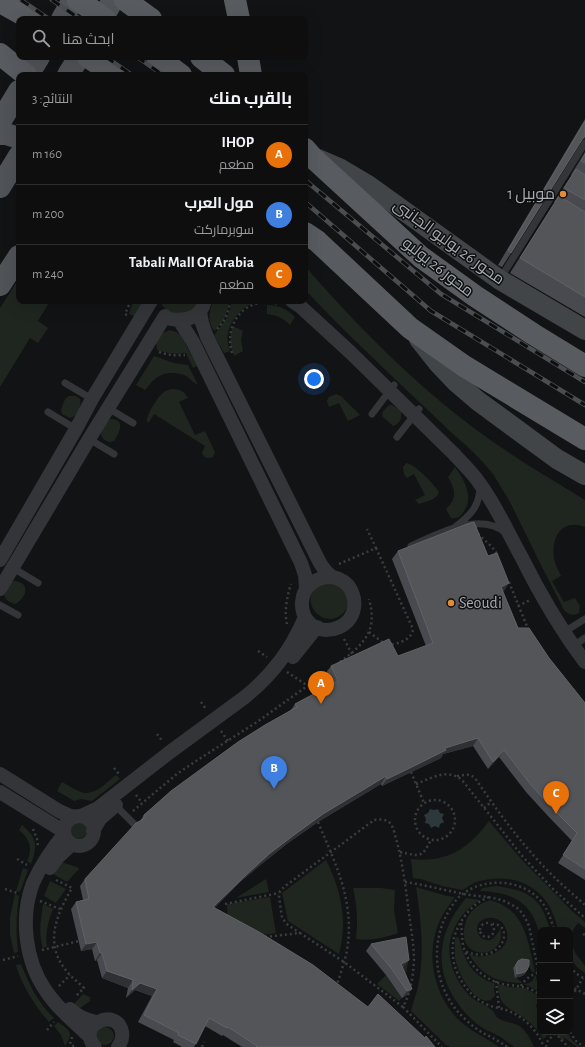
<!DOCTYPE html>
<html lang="ar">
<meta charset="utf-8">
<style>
body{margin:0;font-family:"Alegreya Sans",Cairo,sans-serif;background:#1c1c1d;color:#f1f3f6;direction:rtl}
.controls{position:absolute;right:12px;bottom:12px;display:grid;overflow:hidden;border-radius:8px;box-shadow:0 4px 16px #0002}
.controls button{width:36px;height:36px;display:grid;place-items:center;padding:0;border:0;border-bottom:1px solid #2e2e2f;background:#0e0e0f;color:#f1f3f6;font:20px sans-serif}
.you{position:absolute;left:314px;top:379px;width:14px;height:14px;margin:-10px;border:3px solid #fff;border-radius:50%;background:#1a73e8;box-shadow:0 0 0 6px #1a73e833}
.badge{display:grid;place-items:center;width:26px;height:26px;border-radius:50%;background:#7c3aed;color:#fff;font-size:13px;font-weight:700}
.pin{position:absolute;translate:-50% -33px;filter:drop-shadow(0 1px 2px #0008)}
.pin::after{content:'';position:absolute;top:21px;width:14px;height:12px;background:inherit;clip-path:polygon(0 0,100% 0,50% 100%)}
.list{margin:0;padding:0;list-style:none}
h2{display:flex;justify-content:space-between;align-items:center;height:52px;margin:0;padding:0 16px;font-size:17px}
h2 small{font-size:13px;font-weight:400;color:#9b9c9e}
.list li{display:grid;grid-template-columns:26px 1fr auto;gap:12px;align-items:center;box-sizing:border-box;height:60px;padding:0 16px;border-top:1px solid #2e2e2f}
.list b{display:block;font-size:15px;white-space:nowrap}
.list p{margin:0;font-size:13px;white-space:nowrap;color:#9b9c9e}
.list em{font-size:13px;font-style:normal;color:#9b9c9e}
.icon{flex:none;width:22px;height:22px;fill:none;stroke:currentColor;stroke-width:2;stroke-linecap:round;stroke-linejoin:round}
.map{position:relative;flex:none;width:585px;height:1047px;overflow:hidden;direction:ltr}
.search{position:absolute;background:#0e0e0f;box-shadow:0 4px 16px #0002;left:16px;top:16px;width:292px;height:44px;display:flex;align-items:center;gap:10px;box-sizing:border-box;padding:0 14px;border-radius:8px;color:#9b9c9e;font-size:15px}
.panel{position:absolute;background:#0e0e0f;box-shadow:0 4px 16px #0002;left:16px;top:72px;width:292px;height:232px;border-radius:8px;direction:rtl}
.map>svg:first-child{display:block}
</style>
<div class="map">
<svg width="585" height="1047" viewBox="0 0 585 1047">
<rect width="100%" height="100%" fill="#121314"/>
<path fill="#1f261f" d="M305,266C365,335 429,399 505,450C531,468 558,483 585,500V527C561,518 551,538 554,559C555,565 559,571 561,576L552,581L564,602L575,598L580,606L579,613C573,616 569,615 564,610L540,563L510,502L493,474L481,460L468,447L454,435L397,381L343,329L305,290Z
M19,278V301H50L38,321L48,328L38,343L30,338L0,387V308Z
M133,301H142L141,306L135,316L129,314Z
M160,301H198C192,318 166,318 160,301Z
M213,301H229C228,313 223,324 214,331C207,319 209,314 213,301Z
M231,301H258C238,308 221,329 230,351L224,353L214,335C223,324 231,315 231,301Z
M267,305C279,305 287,309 295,317L290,325C283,318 277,315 267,314Z
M233,326L243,331L241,340L243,351L234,356C229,345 230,336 233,326Z
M170,330L176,332L181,335L197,366L193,368L186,353C175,355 167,353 157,350L156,342L162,333Z
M154,356L174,363L188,365L198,385C194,383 191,380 188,377C179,372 164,371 155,379C151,382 148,387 145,390L136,385Z
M173,389C180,389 185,392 188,398L179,402L195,435L205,431L215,452L214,455L213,457C208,459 204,458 202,453L205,446L154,414L149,422H147C146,415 158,396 164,392C167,390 170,389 173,389Z
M336,394L341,396L360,415L348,421L339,403L329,407L327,401L329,397Z
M69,396H76L80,399C82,407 78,416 70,418L62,414L61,410L65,399Z
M389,405H392L401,411C402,418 401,423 393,426L382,416L383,411Z
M110,419C127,419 119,433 114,441L110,442C95,438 102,425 110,419Z
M406,463C415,464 434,484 439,492C437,500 427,501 419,504L415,500L425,495L414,474L407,478L404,474L403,467Z
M455,467C465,481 475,498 462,514C459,518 456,519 451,518L446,509C458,498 455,489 448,477Z
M14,581C32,582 26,599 15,604C9,602 6,601 4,595L11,583Z
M327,581L343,587C345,592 349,600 348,605C347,609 344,613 341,615C322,629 300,602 316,587C319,585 324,583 327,581Z
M116,775L120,779L92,801L81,799L74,801L57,791L62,782C68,785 75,790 81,792C94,797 107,782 116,775Z
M69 830a9 9 0 1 1 18 0a9 9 0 1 1-18 0Z
M489,821L521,859L572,911L585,922V928L578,923L573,930L572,938L573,947L576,954L585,966V973C566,961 570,950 570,930H558C556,921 553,912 548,904C532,879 500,873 474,883C470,885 466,888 463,890L442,886L421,879L413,878L411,859C447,863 468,849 489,821Z
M22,825C37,838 38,845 31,864L27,861C33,848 30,839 19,830Z
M326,860C341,890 348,920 339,954L288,921L282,893Z
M61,862L77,867L79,869L67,882L53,874Z
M23,868L28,870L20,892L16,891Z
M266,879L269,892L236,898Z
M50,881L66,889L56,903L44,896Z
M496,886C529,891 541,897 550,930H540V938C534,903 513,892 480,891L482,888Z
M416,887L447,896L455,897C446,909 438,920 435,935C427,964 438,1002 461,1022C472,1032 487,1038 499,1047H451L446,1045L411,1011C413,1003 416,995 418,987C425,953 421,920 416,887Z
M353,888H381L395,890L394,911L398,933C384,938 370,941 356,939C358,921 357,905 353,888Z
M15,894L19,896C16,915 16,932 18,952L14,953L10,935V917Z
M270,897L276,933L249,937L228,925L227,904Z
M466,898L480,900C466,908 456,921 451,937C445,958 456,984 472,998C479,1003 487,1005 493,1011C495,1013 495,1016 498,1018C502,1021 507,1022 512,1023C524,1026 530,1037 534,1047C528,1047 520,1047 515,1047C512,1046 502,1037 497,1035C494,1033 490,1032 486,1030C476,1024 466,1015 459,1005C432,969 438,931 466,898Z
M490,900C495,902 500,903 504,906C527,919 529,948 535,971L533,973L528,965L513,968C513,975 516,979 522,982L521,983C497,983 481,975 469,954C474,956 479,957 484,956C498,954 512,944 506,929C498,908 466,920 481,938C492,944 495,937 500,929C502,935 501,941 497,946C489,955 474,955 467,945C464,941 464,936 464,931C465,915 475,905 490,900Z
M43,904L53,909C48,921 45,934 47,946L43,948C38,933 41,919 43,904Z
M456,937L459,938C465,962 471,975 495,984L494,989L495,995L491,1000C475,1006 459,974 456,962C454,955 455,947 455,940Z
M402,956L409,957L402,998L399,1001L377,984L386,975L393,985Z
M21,964C29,984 38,1003 54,1018L49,1022C35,1006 22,986 16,965Z
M534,976H536L539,992L529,986L523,984C528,984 534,982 534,976Z
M498,984L509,987L524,988L540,996V1001L536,1005L539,1016L537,1017L539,1022H540V1032H548L546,1037L543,1039C538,1029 530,1022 521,1016C514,1011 506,1008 501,1000C499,995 498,989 498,984Z
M83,994L90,997V1001L79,1009L74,1004Z
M58,1022C70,1031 74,1032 65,1046L61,1035L54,1026Z
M96 1036a9 9 0 1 1 18 0a9 9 0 1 1-18 0Z
M557,1032H568L571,1039L580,1047H577L566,1039L564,1038V1040L562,1041L559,1037Z"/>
<path fill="#2d373c" d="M430,809L434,810L438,809L440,813L444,814L442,818L444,822L440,824L439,828L435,826L431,828L429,824L425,823L426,819L424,815L428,813Z"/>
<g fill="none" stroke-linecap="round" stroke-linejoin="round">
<path stroke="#3a3d40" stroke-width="2.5" stroke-dasharray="2 3" stroke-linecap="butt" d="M127,315L125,314L129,305V301
M217,329C225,321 229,312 230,301
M159,352C168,355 176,356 185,355
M232,353C223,322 247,295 279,304
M478,534L492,547L498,555
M376,548L413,629C412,639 400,643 390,645
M339,564L376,548L367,529
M509,582L528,629
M518,606L530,600
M287,624C284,612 287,596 291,584
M369,632L385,644
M344,639L352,654
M258,651L267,657
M340,662C364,644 378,631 369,599
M287,672L308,686
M201,702L206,709
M221,731L228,741
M157,734L163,742
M114,768L119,774
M411,772L424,803
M457,776C465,775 469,773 475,778C498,812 522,845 551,874C562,885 574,895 585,905
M416,784C432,778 447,768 462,780L523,857L554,890L585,918
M136,795L142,803
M415 820a20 20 0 1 1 40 0a20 20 0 1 1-40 0Z
M484,808L491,802
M133,811L159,789L177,774L196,761L257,722L328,671
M318,822C336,865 355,902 347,950C345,962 340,974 337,985
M33,829L37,839L38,847
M400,852C420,856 421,859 431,840
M17,859L27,865
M56,880L72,888C55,917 43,947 70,975C75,980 80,984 84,988L75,997
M405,882C425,885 444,890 464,894C479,897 498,896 512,905C521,909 525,917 529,926L540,979
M5,889L17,893
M489,897C485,899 481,900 478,903C467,910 458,925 454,937C452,947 452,957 455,967C461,984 472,998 488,1005C495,1008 502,1008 509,1011C525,1018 537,1030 544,1047
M40,901L60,909
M225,904L279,893
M480 930a7 7 0 1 1 14 0a7 7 0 1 1-14 0Z
M461,923C462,931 462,938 463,945C468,966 486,982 508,985C520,986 530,987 540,995
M583,934L585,935
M265,937L300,933L344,962L403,1007C411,991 413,978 414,960C414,945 411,929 409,914C406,890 403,865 397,842C395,836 394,829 391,824C387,819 380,819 374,820L284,887L280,891L279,896L282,918L288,925L300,933
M42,950L79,941
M466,952C505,965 514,924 493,924
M3,960L18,956
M570,967L577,974L585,979
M496,981L499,1008
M59,986L70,975
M521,986C525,979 531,975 539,972
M570,986L585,994
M570,994L575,991L583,978
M570,998L571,1005L570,1011
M403,1007L442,1047
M47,1030L54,1022
M555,1032L563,1042L569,1047
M570,1032L576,1041L584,1047
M72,1037L70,1044L75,1047
M202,1047L204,1042
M507,1047C498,1040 488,1036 478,1030C471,1025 464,1018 458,1012C436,986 431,951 444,920C448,912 453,903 459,897C481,877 520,878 540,900C548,909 551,919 554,930
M546,1047L548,1040L556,1033"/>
<path stroke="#343539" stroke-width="7" d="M500,279L585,143
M65,383L92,399
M108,408L133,423
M48,412L76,429
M372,414L394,385
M397,437L419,409
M89,439L114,454
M455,527C470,516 480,506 480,486
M411,546C438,534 479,511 506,533
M13,568L38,583
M0,605L18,615
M564,632L585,619
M573,646L585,638
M114,804L134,824"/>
<path stroke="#343539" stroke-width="14" d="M292,301L301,307L350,352L454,454C463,464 473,473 480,484C497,507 508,533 522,558C540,594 561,630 585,662
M200,312L202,323L207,337L318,559C321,566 325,571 331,576C334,578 337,578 339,579C346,582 351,588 353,595C356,604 354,614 348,621C342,627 335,630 326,630C293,628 293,576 332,577
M171,319C186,322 201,317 205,301
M179,320L193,342L301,563L305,575L306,588
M0,560L76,429L92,399L151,301
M0,589L89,439L165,316
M293,657L317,627
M0,774L59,811L68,815L75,817
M0,792L63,831
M81,816L98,808L170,752L245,697C273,674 291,650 305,617
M64 831a15 15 0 1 1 30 0a15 15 0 1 1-30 0Z
M93,831L100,819L116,805
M64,834C52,849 41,865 33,883C20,917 25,961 46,991C58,1009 75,1023 90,1037
M50,868L58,857L72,844
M70,1009C78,1017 86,1020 96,1022
M95,1047C75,1025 117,1006 122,1032C123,1038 121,1043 118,1047"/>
<path stroke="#424548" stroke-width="20" d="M318,159L341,169L368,185L500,280L585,330
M419,339L438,363L457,383L478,401L557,459L585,475"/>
<path stroke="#505357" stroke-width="22" d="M62,19L73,0
M102,19L113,0
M28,75L39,57
M68,75L79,57
M0,122L19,91
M0,134H6L19,138
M0,187L19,156
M0,285L19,256"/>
<path stroke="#585c60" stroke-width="22" d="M78,0L105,19
M125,0L151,19
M235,0L239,19
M0,2L31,19
M0,54L26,75
M88,57L115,75
M157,57L181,75
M201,57L224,75
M248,57L251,75
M305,149L312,157L421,257L475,296L533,334L585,366
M305,233L317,241L410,328L464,366L585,439"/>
<g stroke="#4b4e51" stroke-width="4.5">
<path id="rail" d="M21,0L49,19
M52,0L80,19
M106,57L132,75
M137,57L163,75
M305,180L441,294L585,382
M305,202L431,311L585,405"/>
</g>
<use href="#rail" stroke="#0e0e0f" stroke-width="3" stroke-dasharray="9" stroke-linecap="butt"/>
</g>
<path fill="#494a4f" d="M585,119V138L582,139L511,253L502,267L498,265Z
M585,152V317L510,273L555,202H554L572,175H571Z
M398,551L488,556L504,591L502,592L518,628L549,658L585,703V880L558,863L572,841L548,816L526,792L499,757L488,769L473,746L443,754L441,758L382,786L381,784L318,822L288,843L264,862L240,882L214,908L368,1007L435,1047H242L223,1035L222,1036L205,1026L194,1047H182L173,1042L174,1040L138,1022L152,996L135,990L126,998L128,988L102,978L97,960L95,961L92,949L81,951L71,909L76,902L83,900L80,886L85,879L140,821L144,815L291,710L295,704L331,685L326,673L331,666L398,656L426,646L392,559Z
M371,944L404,967L402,968L412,989L407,995L402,998L386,975L366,951Z
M518,961L527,970L525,974L522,976L515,978L513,968Z"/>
<path fill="#2f3033" d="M509,583L504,591L495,594L501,587Z
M478,738L473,746L443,754L441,758L382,786L387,779L445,748Z
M504,750L499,757L488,769L493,762Z
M386,776L381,784L318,822L288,843L264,862L240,882L208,915L213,907L246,875L269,854L294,835L323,814Z
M97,942L92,949L81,951L86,944Z
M100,953H102L97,960L95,961Z
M409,960L404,967L396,971L401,964Z
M527,970L525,974L522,976L515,978L517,974Z
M107,971L133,980L128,988L102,978Z
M140,983L157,989L152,996L135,990L126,998L132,990Z
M412,989L407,995L402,998L407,991Z"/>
<path fill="#535559" stroke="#606267" d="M585,121V135L511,253L508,250Z
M585,154V163L581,161Z
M576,169L585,175V200L564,188Z
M559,196L585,212V297L520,258Z
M474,522L488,556L497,553L509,583L501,587L518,628H529L549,658L585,703V869L563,855L577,833L553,809L531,785L504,750L493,762L478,738L445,748L446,750L416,765L387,779L386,776L323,814L294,835L269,854L246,875L213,907L259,932L313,965L368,1007L378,994L425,1038L426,1036L435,1047H256L257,1046L228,1027L227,1028L209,1018L196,1044L178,1035L179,1033L144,1015L157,989L140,983L132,990L133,980L107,971L102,953H100L97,942L86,944L76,902L89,899L85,879L136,823L142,820L144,818V815L171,791L238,742L265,725L297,707L295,704L338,681L331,666L389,639L398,656L433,643L398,551L467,524Z
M406,937L409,960L401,964L412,989L407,991L391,968L371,944Z
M522,959L529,960V965L527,970L525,972L517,974L516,965L518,961Z"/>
<g fill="#e48b3a" stroke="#0e0e0f" stroke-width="1.5">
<circle cx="563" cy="194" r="4"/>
<circle cx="451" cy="603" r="4"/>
</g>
<g text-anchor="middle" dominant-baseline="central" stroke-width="3" stroke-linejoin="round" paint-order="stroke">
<g font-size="16" fill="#a5acb3" stroke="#0e0e0f" text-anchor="end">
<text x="555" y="194">موبيل 1</text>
<text x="459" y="603" text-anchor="start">Seoudi</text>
</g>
<g font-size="16" fill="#a5acb3" stroke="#0e0e0f">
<text transform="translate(449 242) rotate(36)">محور 26 يوليو الجانبى</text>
<text transform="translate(438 267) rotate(38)">محور 26 يوليو</text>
</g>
</g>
</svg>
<div class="controls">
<button>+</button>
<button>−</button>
<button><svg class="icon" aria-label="layers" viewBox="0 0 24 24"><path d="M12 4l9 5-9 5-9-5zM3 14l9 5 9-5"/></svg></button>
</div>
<div class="you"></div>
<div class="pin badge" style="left:321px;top:704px;background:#e8710a">A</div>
<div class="pin badge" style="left:274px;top:789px;background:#3f7fe0">B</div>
<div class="pin badge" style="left:556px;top:814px;background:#e8710a">C</div>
<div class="search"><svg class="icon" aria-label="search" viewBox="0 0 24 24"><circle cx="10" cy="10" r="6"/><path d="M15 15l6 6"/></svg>ابحث هنا</div>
<section class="panel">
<h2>بالقرب منك<small>النتائج: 3</small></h2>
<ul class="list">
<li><span class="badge" style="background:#e8710a">A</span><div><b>IHOP</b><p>مطعم</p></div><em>160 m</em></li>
<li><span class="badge" style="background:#3f7fe0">B</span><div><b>مول العرب</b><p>سوبرماركت</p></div><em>200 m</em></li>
<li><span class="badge" style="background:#e8710a">C</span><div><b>Tabali Mall Of Arabia</b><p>مطعم</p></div><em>240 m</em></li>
</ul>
</section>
</div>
